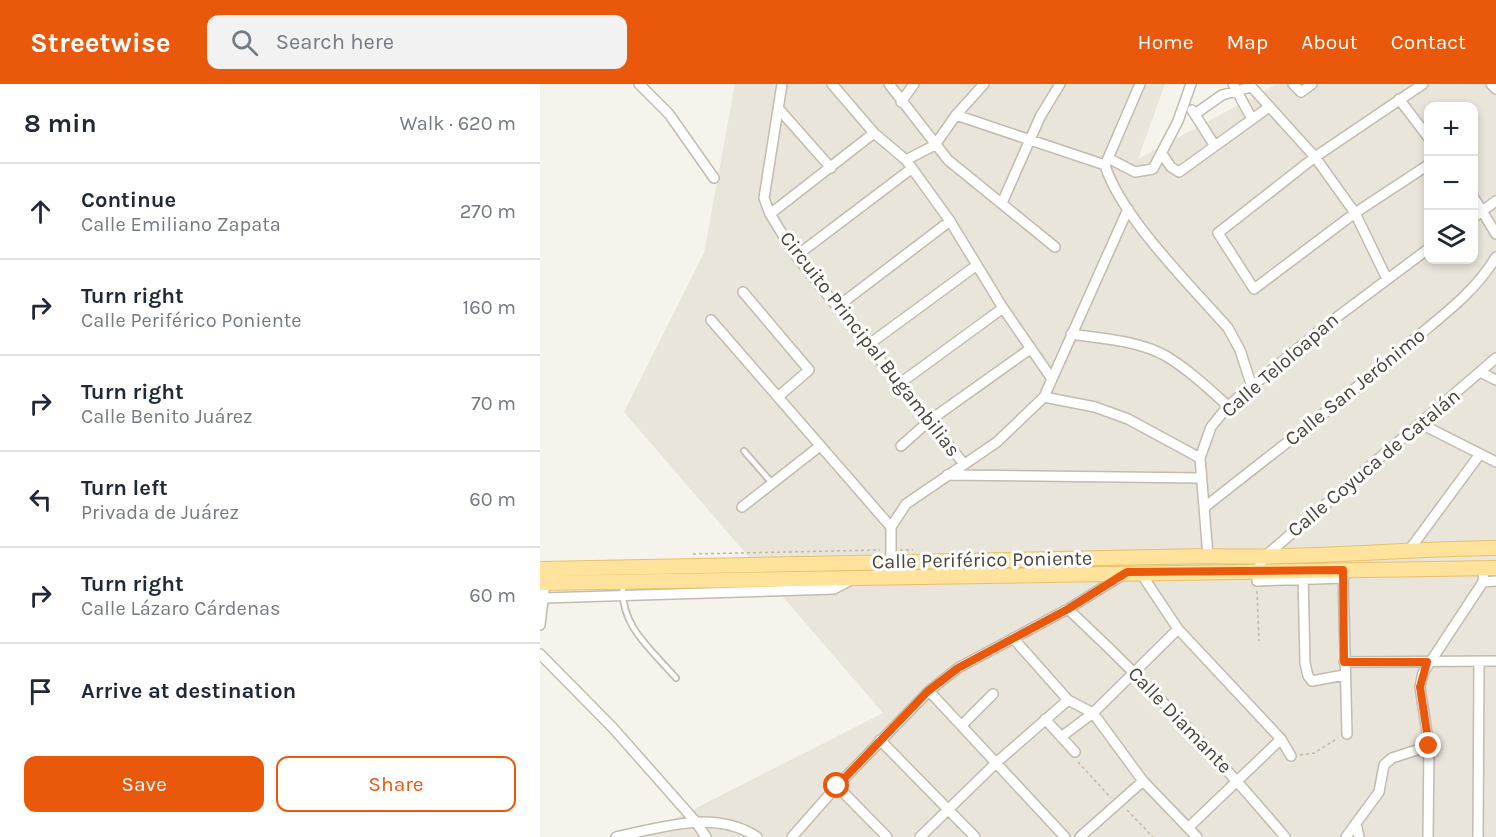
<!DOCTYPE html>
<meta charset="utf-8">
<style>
body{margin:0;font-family:Karla,sans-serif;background:#f2f2f3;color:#1f2937}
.controls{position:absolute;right:18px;top:18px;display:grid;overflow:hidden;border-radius:12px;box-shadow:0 3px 9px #0003}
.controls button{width:54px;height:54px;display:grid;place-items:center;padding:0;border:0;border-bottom:2px solid #e0e1e3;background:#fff;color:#1f2937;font:30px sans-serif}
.stop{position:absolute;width:18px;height:18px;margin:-14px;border:4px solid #ea580c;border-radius:50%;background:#fff}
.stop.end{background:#ea580c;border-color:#fff;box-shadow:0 2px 6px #0008}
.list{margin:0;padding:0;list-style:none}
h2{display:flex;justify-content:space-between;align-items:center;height:78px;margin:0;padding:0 24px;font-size:26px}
h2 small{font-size:20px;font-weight:400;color:#747a83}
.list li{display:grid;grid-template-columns:39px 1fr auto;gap:18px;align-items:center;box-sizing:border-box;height:96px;padding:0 24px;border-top:2px solid #e0e1e3}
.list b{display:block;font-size:22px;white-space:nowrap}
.list p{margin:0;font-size:20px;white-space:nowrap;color:#747a83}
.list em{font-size:20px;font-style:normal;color:#747a83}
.actions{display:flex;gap:12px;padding:18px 24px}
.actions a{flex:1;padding:14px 0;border:2px solid #ea580c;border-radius:12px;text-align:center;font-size:21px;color:#ea580c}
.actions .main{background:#ea580c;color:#fff}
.icon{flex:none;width:33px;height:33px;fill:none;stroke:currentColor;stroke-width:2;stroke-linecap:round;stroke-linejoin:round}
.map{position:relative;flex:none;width:956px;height:753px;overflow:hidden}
header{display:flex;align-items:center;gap:36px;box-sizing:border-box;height:84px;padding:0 30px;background:#ea580c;color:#fff}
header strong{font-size:28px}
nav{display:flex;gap:33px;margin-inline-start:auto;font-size:21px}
.search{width:420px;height:54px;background:#f2f2f3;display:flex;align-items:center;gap:15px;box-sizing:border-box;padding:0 21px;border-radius:12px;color:#747a83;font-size:22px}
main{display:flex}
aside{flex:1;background:#fff}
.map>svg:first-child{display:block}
</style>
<header>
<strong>Streetwise</strong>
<div class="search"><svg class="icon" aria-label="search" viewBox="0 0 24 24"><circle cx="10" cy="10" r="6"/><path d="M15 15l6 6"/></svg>Search here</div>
<nav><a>Home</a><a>Map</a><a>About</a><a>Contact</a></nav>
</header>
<main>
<aside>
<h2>8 min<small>Walk · 620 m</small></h2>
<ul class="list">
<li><svg class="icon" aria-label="ahead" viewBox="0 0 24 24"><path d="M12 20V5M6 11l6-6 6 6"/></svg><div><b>Continue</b><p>Calle Emiliano Zapata</p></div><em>270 m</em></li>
<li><svg class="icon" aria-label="right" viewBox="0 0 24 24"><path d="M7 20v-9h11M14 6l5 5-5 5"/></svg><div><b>Turn right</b><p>Calle Periférico Poniente</p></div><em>160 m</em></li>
<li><svg class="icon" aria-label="right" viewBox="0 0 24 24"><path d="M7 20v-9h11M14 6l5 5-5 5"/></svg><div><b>Turn right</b><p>Calle Benito Juárez</p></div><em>70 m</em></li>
<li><svg class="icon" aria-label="left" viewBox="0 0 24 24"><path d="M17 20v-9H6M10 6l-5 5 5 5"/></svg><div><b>Turn left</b><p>Privada de Juárez</p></div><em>60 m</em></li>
<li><svg class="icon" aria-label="right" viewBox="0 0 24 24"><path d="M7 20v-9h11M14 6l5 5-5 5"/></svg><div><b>Turn right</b><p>Calle Lázaro Cárdenas</p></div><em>60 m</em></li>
<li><svg class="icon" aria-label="arrive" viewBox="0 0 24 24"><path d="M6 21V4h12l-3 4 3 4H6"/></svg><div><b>Arrive at destination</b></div></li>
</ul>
<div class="actions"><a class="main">Save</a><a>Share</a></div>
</aside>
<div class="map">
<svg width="956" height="753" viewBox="0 0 956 753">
<rect width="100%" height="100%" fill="#f6f3ec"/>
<path fill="#eae5da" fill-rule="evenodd" d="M195,0H625L598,75L737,0H956V753H99L343,629L84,328L164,169ZM888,22H934V176H888Z"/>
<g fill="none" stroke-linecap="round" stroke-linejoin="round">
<g stroke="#c2bbae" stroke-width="8">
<path id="service" d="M204,367L232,399
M83,501C79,541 112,566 136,594"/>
</g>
<g stroke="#c2bbae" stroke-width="12">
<path id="minor" d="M99,0L129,30L174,94
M242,0L224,114L230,130L256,172L424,380
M292,0L334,49L366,76L410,137L463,224L512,295
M349,0L408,76L515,163
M693,0L712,35
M709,0L775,73L815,129L847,195
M753,0L761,8L772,0
M883,0L775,73L678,149L714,205L815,129L888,81
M951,0L956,5
M859,15L888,53
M361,18L374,0
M238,24L291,84
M652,26L675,62
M655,30L682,11L711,3
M416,31L565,81
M622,70L631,83L639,88L729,23
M568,74L595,88L613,85L638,37L651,0
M366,76L395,61L416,31L444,0
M566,79L600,0
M565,81C580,132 652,203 688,244L700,266L712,303
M934,114L956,150
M462,119L500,33L520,0
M230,130L334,49
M934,133L956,117
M256,172L371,85
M203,208L269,286L238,313
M297,223L410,137
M171,236L351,443
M531,250C562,255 598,256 626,272C649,286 668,304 688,322
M328,261L437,181
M940,288L956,296
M359,300L463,224
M504,313L555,323L588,335L660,374
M881,340L956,378
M361,362L389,337L490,265
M407,391L661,394
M202,423L280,362
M665,423C734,368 805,315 872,257C903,231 935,208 956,173
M870,465L940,370
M668,472L660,374L671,343L688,322L789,239L888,165
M351,477V443L366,420L457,358L504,313L588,125
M600,488L638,545L741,655L751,672
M803,489L807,650
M763,490L765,579L768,592L772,597L804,591
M804,494L717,497V488L723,474L956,274
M943,498L956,497
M3,514L294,505L313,495
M528,525C605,597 677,672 745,753
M0,541L5,499
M473,554L528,616L553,629L603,697L657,753
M0,570L73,644L156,738L166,753
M804,578L956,577
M389,607L525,753
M505,635L535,668
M422,641L453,610
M521,653L553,629L638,545
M340,656L435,753
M297,702L347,753
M816,739L819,753
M648,744L741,655
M76,753C122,743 175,725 217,753
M252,753L297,702L389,607L418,584L528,525L583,491
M380,753L457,678L528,616
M540,753L603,697
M806,753L839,708L844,681L852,674L889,662
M888,753L889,662L880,603L883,589L943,498L944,484
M938,753L939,578"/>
</g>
<g stroke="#e6c16a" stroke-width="16">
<path id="primary" d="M0,485L668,472C764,475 860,465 956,464
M0,499L956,484"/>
</g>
<path stroke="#c4b79f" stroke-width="1.5" stroke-dasharray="3 3" stroke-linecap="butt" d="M360,466H373
M153,470L340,466
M717,507L719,557
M760,671L774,669L798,654
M538,678L571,714
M587,726L613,753"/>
<use href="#service" stroke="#fff" stroke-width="4.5"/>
<use href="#minor" stroke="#fff" stroke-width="9"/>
<use href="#primary" stroke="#ffe39c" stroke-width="14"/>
</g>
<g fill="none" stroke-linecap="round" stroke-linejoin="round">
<path stroke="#ea580c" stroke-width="8" d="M297,702L388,607L418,584L528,525L587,488L803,486L804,578H887L880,603L889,662"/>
</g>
<g text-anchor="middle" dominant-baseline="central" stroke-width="6" stroke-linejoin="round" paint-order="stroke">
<g font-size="20" fill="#4b4439" stroke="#fff">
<text transform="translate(330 260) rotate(52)">Circuito Principal Bugambilias</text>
<text transform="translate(740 281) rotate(-41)">Calle Teloloapan</text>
<text transform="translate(815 303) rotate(-39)">Calle San Jerónimo</text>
<text transform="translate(834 379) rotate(-40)">Calle Coyuca de Catalán</text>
<text transform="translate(442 476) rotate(-1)">Calle Periférico Poniente</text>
<text transform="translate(640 636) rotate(46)">Calle Diamante</text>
</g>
</g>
</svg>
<div class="controls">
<button>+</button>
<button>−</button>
<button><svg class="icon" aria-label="layers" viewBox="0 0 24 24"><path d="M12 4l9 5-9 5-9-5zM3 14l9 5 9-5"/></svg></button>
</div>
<div class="stop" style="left:297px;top:702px"></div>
<div class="stop end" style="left:889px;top:662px"></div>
</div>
</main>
